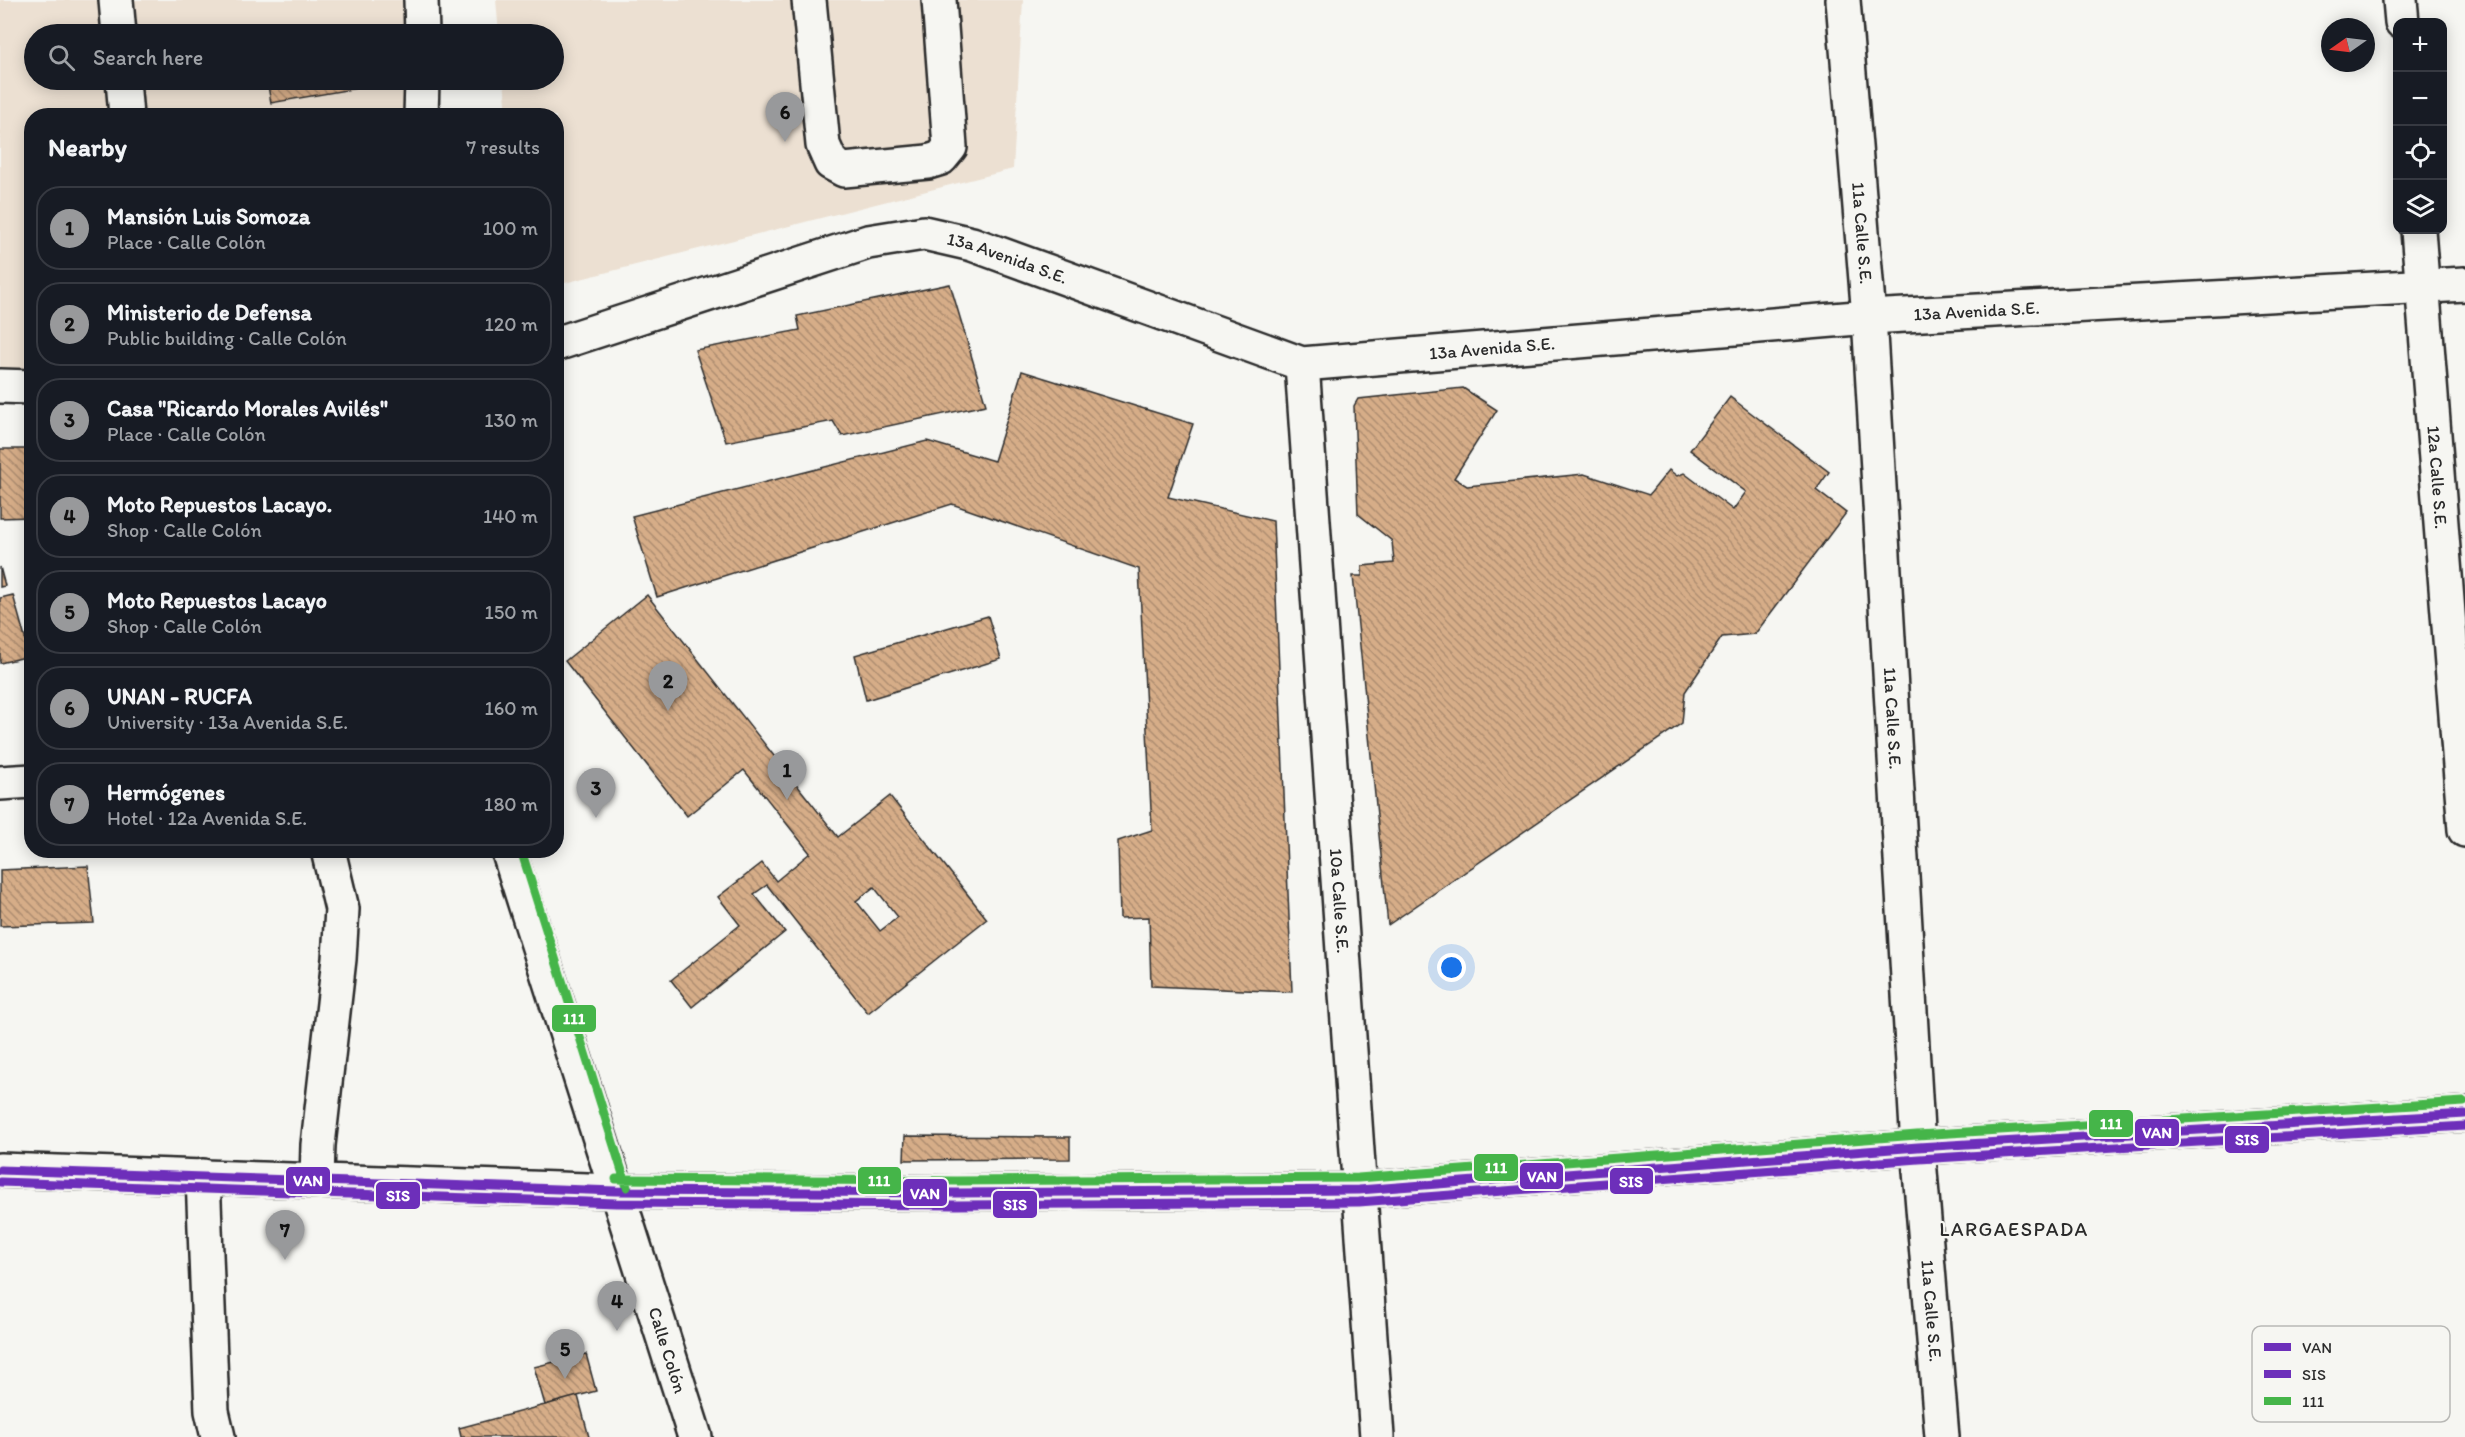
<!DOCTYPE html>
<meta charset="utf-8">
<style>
body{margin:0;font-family:Itim,sans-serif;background:#20242c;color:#f1f3f6}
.controls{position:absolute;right:18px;top:18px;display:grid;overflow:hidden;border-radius:12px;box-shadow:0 3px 15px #0003}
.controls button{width:54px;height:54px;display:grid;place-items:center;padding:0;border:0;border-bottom:2px solid #363941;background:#171b24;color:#f1f3f6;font:30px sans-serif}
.compass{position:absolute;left:2321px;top:18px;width:54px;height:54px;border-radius:50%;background:#171b24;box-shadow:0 3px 15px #0003;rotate:256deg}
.you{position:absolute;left:1452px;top:968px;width:21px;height:21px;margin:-15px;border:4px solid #fff;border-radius:50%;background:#1a73e8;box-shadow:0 0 0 9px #1a73e833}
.badge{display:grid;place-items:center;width:39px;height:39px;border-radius:50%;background:#98999b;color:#111;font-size:20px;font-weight:700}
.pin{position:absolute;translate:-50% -50px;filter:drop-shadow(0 2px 3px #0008)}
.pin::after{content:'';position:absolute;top:32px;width:21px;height:18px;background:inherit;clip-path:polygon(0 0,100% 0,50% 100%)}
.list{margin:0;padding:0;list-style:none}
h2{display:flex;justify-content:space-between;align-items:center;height:78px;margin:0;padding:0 24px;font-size:26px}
h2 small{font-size:20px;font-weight:400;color:#9ea1a6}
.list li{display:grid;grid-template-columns:39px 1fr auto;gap:18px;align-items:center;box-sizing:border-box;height:84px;margin:0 12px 12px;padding:0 12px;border:2px solid #363941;border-radius:24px}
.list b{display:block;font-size:22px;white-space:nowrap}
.list p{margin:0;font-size:20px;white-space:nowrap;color:#9ea1a6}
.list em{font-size:20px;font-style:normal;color:#9ea1a6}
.icon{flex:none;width:33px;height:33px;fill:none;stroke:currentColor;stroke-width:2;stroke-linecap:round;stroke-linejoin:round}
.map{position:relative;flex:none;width:2465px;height:1437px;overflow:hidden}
.search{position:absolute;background:#171b24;box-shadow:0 3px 15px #0003;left:24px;top:24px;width:540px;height:66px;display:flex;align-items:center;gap:15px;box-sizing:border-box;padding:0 21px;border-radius:33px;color:#9ea1a6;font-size:22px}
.panel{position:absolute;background:#171b24;box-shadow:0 3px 15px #0003;left:24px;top:108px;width:540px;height:750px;border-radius:24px}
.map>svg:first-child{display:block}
</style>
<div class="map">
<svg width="2465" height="1437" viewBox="0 0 2465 1437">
<defs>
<pattern id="building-back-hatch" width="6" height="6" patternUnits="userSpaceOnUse" patternTransform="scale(1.5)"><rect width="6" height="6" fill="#d6ad88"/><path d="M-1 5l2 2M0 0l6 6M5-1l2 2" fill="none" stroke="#ae8d6f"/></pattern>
</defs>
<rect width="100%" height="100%" fill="#f6f6f2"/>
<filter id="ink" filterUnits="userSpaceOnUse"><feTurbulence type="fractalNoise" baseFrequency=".0167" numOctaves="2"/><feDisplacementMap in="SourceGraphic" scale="12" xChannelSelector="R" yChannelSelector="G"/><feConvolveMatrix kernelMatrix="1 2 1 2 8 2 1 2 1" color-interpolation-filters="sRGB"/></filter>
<g filter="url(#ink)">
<path fill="#ece0d2" d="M0,0H419V34H34V80H418V115L32,116L31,387H0Z
M496,0H1023L1013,169L557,285L556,116L507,115L504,80H554V34H499Z"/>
<path fill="url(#building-back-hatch)" stroke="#2b2b2b" stroke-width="1.5" fill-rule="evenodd" d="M267,80H356L358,88L271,103Z
M950,284L986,405L842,436L833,421L726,442L695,350L800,330L797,316Z
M1022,371L1193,424L1168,497L1273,521L1292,992L1151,986L1149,917L1120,918L1118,841L1152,830L1139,569L952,504L657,597L632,516L927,441L994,461Z
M1463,388L1497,410L1454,478L1467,486L1584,474L1649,495L1669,470L1677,476L1684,473L1733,510L1746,492L1690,450L1730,397L1829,472L1816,490L1846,513L1755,634L1722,637L1685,692L1682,723L1388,925L1353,576H1362V566L1394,563L1392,541L1358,514L1354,406L1358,399Z
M0,449H32V517L0,518Z
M0,567L5,586L0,587Z
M13,595L30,656L0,663V598Z
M647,595L838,837L890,796L987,919L868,1013L767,885L754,894L785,932L692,1007L671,980L740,925L718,897L762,863L776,881L810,853L744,770L687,816L565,661ZM874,887L898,917L880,931L856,901Z
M988,616L1001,659L866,700L855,655Z
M88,866L94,923L0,926V870Z
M905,1136L1070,1137V1159L904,1160Z
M586,1354L596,1391L545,1405L534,1367Z
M578,1396L589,1437H461L459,1428Z"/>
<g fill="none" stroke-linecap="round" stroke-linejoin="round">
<g stroke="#2b2b2b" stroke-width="38">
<g id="minor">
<path d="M116,0L119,34"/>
<path d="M809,0L823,145L831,163L844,170L928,162L941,158L950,147L939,0"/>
<path id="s1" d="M1843,0L1869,317L1918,1147L1942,1437"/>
<path d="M2400,0L2402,22"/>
<path d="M123,80L126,116"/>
<path id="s2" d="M2418,230L2465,830"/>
<path id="s3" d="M556,344L868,242L924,233L972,244L1302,364L1869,317L2465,284"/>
<path id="s4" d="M1302,364L1377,1437"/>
<path d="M0,386L32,387"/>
<path d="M0,783L32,781"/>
<path d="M0,1170L616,1191L956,1193L1359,1190L1918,1147L2465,1114"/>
<path d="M203,1176L212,1411L218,1437"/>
<path d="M317,1179L318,1145L339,959L342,909L328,850"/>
</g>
</g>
<g stroke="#2b2b2b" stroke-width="38">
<g id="major">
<path d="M421,0L422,34"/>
<path d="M421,116L422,80"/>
<path id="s5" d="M508,850L695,1437"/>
</g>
</g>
<use href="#minor" stroke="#f6f6f2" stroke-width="33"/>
<use href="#major" stroke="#f6f6f2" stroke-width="33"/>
<g stroke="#f6f6f2" stroke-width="14">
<path id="bus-1" d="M0,1170L616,1191L956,1193L1359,1190L1918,1147L2465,1114"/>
</g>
<g stroke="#f6f6f2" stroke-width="14">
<path id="bus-2" d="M0,1182L616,1203L956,1205L1359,1202L1919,1159L2465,1126"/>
</g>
<g stroke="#f6f6f2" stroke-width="14">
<path id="bus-3" d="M521,850L627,1187
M616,1179L956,1181L1358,1178L1917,1135L2464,1102"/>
</g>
<use href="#bus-1" stroke="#6d2fba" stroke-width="9"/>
<use href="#bus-2" stroke="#6d2fba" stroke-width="9"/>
<use href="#bus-3" stroke="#45b549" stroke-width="9"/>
</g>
</g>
<g text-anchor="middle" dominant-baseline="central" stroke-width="4.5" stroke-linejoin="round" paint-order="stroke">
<g font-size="18" fill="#2b2b2b" stroke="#f6f6f2">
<text stroke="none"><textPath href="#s1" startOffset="234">11a Calle S.E.</textPath></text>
<text stroke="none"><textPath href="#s3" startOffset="472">13a Avenida S.E.</textPath></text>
<text stroke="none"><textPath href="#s3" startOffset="1462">13a Avenida S.E.</textPath></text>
<text stroke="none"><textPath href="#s3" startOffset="976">13a Avenida S.E.</textPath></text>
<text stroke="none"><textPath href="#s2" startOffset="248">12a Calle S.E.</textPath></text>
<text stroke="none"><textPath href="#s1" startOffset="720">11a Calle S.E.</textPath></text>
<text stroke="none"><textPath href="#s4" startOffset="538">10a Calle S.E.</textPath></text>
<text stroke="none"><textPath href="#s1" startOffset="1314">11a Calle S.E.</textPath></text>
<text stroke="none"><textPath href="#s5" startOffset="525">Calle Colón</textPath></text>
</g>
<g font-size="20" letter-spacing="1.5" fill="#2b2b2b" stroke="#f6f6f2">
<text x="2014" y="1229">LARGAESPADA</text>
</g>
</g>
<rect x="2252" y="1326" width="198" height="96" rx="9" fill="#f6f6f2" stroke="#b9b9b6" stroke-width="1.5"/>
<rect x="2264" y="1343" width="27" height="8" fill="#6d2fba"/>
<rect x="2264" y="1370" width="27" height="8" fill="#6d2fba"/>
<rect x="2264" y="1397" width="27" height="8" fill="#45b549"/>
<g font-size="16" fill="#2b2b2b">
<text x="2302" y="1353">VAN</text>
<text x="2302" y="1380">SIS</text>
<text x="2302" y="1407">111</text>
</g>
<g stroke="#f6f6f2" stroke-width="2">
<rect x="551" y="1004" width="46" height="29" rx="6" fill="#45b549"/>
<rect x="2088" y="1109" width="46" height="29" rx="6" fill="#45b549"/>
<rect x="2134" y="1118" width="46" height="29" rx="6" fill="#6d2fba"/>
<rect x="2224" y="1125" width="46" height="29" rx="6" fill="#6d2fba"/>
<rect x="1473" y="1153" width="46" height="29" rx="6" fill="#45b549"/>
<rect x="1519" y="1162" width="45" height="28" rx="6" fill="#6d2fba"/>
<rect x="285" y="1166" width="46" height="29" rx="6" fill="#6d2fba"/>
<rect x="857" y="1166" width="45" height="29" rx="6" fill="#45b549"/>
<rect x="1609" y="1167" width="45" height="28" rx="6" fill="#6d2fba"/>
<rect x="902" y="1178" width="46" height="29" rx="6" fill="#6d2fba"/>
<rect x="375" y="1181" width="46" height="29" rx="6" fill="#6d2fba"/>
<rect x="992" y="1190" width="46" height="29" rx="6" fill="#6d2fba"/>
</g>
<g font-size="16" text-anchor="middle" font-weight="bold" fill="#fff">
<text x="574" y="1024">111</text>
<text x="2111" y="1129">111</text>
<text x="2157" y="1138">VAN</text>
<text x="2247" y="1145">SIS</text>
<text x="1496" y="1173">111</text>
<text x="1542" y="1182">VAN</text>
<text x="308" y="1186">VAN</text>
<text x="879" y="1186">111</text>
<text x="1631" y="1187">SIS</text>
<text x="925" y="1199">VAN</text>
<text x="398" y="1201">SIS</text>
<text x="1015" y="1210">SIS</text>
</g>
</svg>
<div class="controls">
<button>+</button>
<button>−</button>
<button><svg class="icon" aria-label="locate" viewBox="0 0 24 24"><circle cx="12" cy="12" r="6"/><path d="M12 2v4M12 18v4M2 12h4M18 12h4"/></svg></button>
<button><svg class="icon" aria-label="layers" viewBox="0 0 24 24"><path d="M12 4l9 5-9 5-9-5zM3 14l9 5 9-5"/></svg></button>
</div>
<svg class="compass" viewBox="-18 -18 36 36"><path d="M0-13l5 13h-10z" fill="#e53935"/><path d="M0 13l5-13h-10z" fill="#9ea1a6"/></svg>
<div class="you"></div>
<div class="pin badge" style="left:787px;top:800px">1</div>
<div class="pin badge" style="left:668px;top:711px">2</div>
<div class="pin badge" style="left:596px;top:818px">3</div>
<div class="pin badge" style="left:617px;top:1331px">4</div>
<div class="pin badge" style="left:565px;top:1379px">5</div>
<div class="pin badge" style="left:785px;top:142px">6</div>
<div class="pin badge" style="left:285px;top:1260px">7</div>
<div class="search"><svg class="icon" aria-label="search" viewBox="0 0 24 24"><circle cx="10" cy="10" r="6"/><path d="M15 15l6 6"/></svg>Search here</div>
<section class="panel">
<h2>Nearby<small>7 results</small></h2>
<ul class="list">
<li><span class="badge">1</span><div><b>Mansión Luis Somoza</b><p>Place · Calle Colón</p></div><em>100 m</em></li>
<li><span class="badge">2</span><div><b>Ministerio de Defensa</b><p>Public building · Calle Colón</p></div><em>120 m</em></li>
<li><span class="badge">3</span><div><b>Casa &quot;Ricardo Morales Avilés&quot;</b><p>Place · Calle Colón</p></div><em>130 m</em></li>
<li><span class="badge">4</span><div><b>Moto Repuestos Lacayo.</b><p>Shop · Calle Colón</p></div><em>140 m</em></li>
<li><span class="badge">5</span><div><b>Moto Repuestos Lacayo</b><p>Shop · Calle Colón</p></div><em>150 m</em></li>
<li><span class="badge">6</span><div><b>UNAN - RUCFA</b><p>University · 13a Avenida S.E.</p></div><em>160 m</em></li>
<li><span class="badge">7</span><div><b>Hermógenes</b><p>Hotel · 12a Avenida S.E.</p></div><em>180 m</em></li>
</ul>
</section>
</div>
